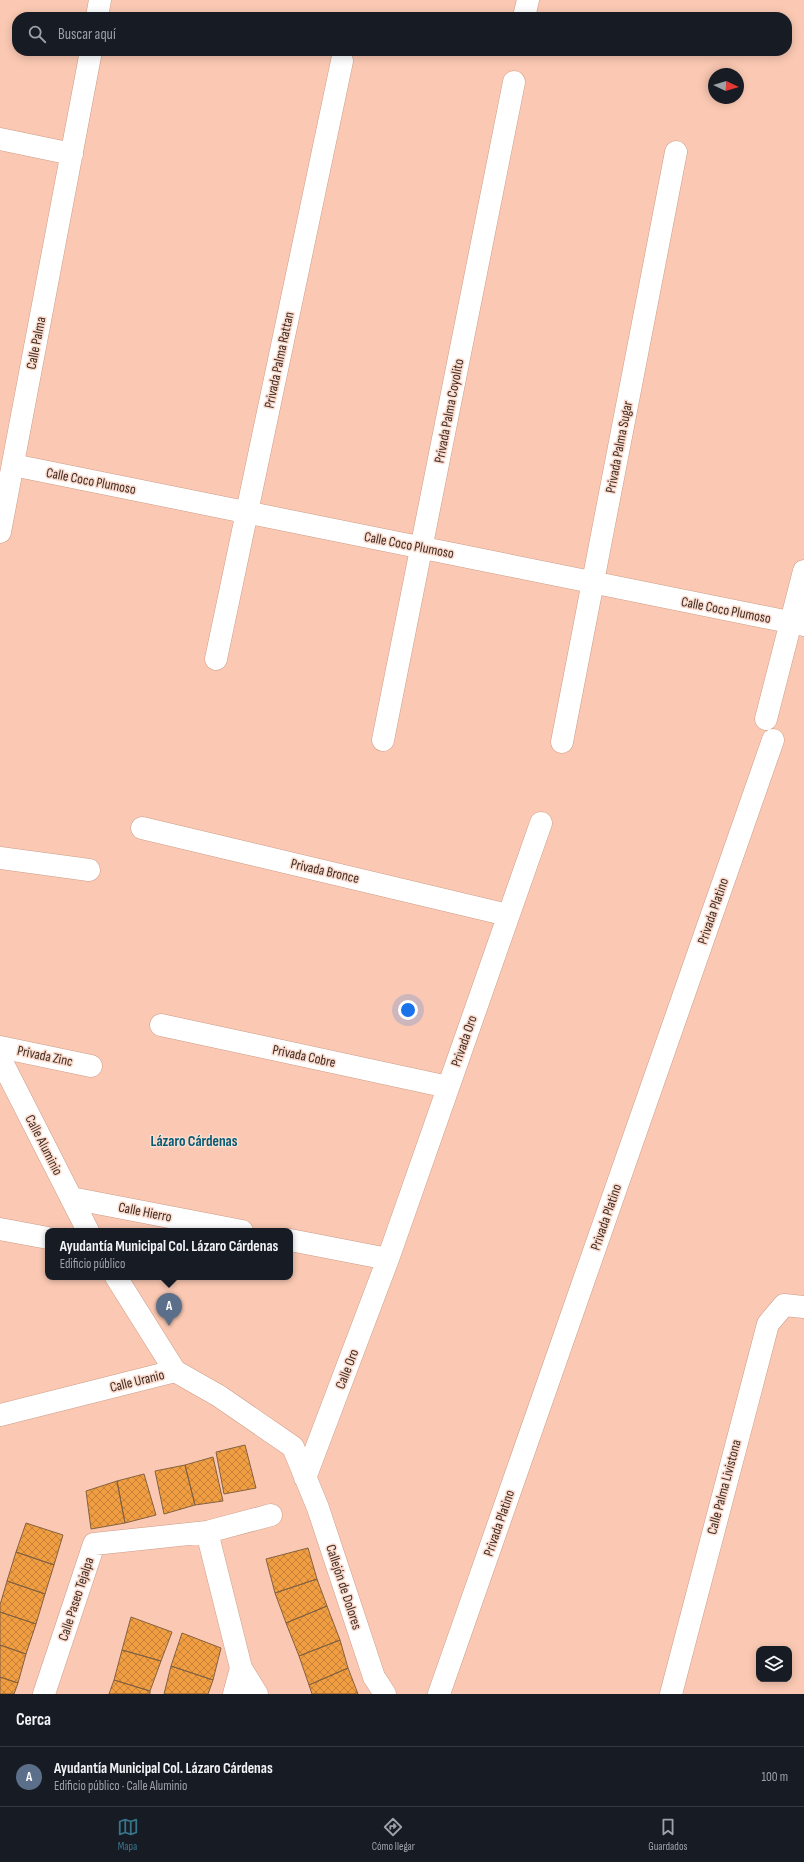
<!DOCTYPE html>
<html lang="es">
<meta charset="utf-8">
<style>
body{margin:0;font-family:"Sofia Sans Condensed",sans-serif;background:#242831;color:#f1f3f6}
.controls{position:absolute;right:12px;bottom:12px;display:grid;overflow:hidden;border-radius:8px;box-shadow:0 2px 10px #0003}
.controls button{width:36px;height:36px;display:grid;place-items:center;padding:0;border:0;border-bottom:1px solid #363941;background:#171b24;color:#f1f3f6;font:20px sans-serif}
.compass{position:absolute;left:708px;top:68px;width:36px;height:36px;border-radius:50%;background:#171b24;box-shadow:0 2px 10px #0003;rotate:94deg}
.you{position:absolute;left:408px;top:1010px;width:14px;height:14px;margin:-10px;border:3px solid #fff;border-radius:50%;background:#1a73e8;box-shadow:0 0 0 6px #1a73e833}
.badge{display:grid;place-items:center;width:26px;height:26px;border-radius:50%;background:#37748a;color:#fff;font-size:13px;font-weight:700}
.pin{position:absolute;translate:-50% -33px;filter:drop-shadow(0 1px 2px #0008)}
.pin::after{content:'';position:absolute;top:21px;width:14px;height:12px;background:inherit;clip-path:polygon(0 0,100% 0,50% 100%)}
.popup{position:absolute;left:45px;top:1228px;width:248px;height:52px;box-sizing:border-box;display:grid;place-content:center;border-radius:8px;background:#171b24;filter:drop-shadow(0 1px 3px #0005);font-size:13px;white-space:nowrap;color:#9ea1a6}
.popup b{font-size:15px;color:#f1f3f6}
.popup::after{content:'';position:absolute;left:50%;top:100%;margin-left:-8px;border:8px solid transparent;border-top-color:#171b24}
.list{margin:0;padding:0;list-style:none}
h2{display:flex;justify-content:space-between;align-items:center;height:52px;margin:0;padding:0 16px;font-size:17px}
h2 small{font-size:13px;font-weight:400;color:#9ea1a6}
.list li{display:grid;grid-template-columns:26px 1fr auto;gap:12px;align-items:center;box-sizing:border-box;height:60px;padding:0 16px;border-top:1px solid #363941}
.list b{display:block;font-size:15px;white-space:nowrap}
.list p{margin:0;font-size:13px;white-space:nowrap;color:#9ea1a6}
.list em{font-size:13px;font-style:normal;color:#9ea1a6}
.icon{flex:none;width:22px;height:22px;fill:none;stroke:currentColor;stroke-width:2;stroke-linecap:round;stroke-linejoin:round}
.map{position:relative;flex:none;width:804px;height:1694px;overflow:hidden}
.search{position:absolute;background:#171b24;box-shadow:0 2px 10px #0003;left:12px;right:12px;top:12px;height:44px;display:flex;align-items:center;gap:10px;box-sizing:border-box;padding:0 14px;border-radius:16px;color:#9ea1a6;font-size:15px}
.sheet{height:112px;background:#171b24}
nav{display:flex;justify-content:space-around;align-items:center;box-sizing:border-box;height:56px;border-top:1px solid #363941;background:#171b24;font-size:11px;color:#9ea1a6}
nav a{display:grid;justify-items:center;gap:2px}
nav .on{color:#37748a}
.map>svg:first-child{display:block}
</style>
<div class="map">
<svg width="804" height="1694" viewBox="0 0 804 1694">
<defs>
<pattern id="building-cross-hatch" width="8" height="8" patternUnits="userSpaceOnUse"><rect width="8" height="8" fill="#f19e43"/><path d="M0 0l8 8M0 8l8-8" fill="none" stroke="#c58138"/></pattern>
</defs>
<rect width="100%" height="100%" fill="#fbc9b3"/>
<path fill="url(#building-cross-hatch)" stroke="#836140" d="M245,1445L256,1488L224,1494L216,1452Z
M213,1457L223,1501L195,1505L185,1465Z
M185,1465L195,1505L164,1514L155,1471Z
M144,1474L156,1515L125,1523L117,1481Z
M117,1481L125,1523L91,1529L86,1491Z
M26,1523L63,1535L54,1565L16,1552Z
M308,1548L317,1579L275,1593L266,1559Z
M16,1552L54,1565L45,1594L7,1581Z
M317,1579L327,1606L286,1623L275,1593Z
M7,1581L45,1594L36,1624L0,1612V1605Z
M327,1606L340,1640L299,1656L286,1623Z
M0,1612L36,1624L26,1654L0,1645Z
M131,1617L172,1632L161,1661L122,1650Z
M182,1633L221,1648L213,1680L171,1666Z
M340,1640L348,1668L309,1685L299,1656Z
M0,1645L26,1654L18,1683L0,1677Z
M122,1650L161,1661L150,1691L114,1680Z
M171,1666L213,1680L208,1694H164Z
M348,1668L358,1694H312L309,1685Z
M0,1677L18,1683L14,1694H0Z
M114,1680L150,1691V1694H109Z"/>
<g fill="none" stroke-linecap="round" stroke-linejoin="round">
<g stroke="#cc9c87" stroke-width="23">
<path id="street" d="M97,17L100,0
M524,17L528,0
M0,139L72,154
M13,465L804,625
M0,532L91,51
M216,659L342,61
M766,719L804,571
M383,740L514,82
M562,742L676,152
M142,828L508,915
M0,858L89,870
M161,1025L448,1087
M0,1047L91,1066
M0,1058L88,1231
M71,1198L242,1231
M0,1229L48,1238
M290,1240L388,1259
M116,1277L175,1371
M0,1415L175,1371L219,1396L293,1447L318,1508L374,1677L385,1694
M305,1478L388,1259L541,823
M207,1532L241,1668L257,1694
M44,1694L94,1544L207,1532L271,1515
M234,1694L241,1668
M439,1694L773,740
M671,1694L768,1324L784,1305L804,1307"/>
</g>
<use href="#street" stroke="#fff" stroke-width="22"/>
</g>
<g text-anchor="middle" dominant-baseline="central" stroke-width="3" stroke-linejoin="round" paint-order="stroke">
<g font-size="14" fill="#3e2b22" stroke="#fadbce">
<text transform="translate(36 343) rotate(-79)">Calle Palma</text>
<text transform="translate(279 360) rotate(-78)">Privada Palma Rattan</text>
<text transform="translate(449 411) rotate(-79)">Privada Palma Coyolito</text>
<text transform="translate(619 447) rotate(-79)">Privada Palma Sugar</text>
<text transform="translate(91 481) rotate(11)">Calle Coco Plumoso</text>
<text transform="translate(409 545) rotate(11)">Calle Coco Plumoso</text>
<text transform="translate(726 610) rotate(11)">Calle Coco Plumoso</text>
<text transform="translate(325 871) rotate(13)">Privada Bronce</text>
<text transform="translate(713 911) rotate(-71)">Privada Platino</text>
<text transform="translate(464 1041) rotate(-71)">Privada Oro</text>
<text transform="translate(45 1056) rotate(12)">Privada Zinc</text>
<text transform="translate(304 1056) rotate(12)">Privada Cobre</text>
<text transform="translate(44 1145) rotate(63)">Calle Aluminio</text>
<text transform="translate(145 1212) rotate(11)">Calle Hierro</text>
<text transform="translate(606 1217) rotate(-71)">Privada Platino</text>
<text transform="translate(347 1369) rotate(-69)">Calle Oro</text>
<text transform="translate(137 1381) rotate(-14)">Calle Uranio</text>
<text transform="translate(724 1487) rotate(-75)">Calle Palma Livistona</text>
<text transform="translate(499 1523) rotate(-71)">Privada Platino</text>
<text transform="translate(344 1587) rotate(72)">Callejón de Dolores</text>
<text transform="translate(76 1599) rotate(-72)">Calle Paseo Tejalpa</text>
</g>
<g font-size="15" font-weight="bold" fill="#055a72" stroke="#fadbce">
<text x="194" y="1141">Lázaro Cárdenas</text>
</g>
</g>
</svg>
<div class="controls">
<button><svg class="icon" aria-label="layers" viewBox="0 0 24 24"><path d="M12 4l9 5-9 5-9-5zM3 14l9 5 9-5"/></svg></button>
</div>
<svg class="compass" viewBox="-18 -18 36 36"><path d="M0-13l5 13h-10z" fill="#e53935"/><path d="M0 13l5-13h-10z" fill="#9ea1a6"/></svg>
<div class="you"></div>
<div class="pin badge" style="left:169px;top:1326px;background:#5c6f8a">A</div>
<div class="popup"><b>Ayudantía Municipal Col. Lázaro Cárdenas</b>Edificio público</div>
<div class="search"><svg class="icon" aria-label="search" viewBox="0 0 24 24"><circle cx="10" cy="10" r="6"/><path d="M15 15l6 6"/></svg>Buscar aquí</div>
</div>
<section class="sheet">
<h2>Cerca<small></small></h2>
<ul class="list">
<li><span class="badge" style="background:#5c6f8a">A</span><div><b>Ayudantía Municipal Col. Lázaro Cárdenas</b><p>Edificio público · Calle Aluminio</p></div><em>100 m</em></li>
</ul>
</section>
<nav>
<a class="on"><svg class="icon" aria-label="map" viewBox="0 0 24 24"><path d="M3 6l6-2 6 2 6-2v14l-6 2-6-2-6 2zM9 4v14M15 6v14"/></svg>Mapa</a>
<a><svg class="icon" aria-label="directions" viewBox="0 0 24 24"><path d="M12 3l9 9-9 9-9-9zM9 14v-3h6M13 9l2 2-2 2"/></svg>Cómo llegar</a>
<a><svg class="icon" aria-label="saved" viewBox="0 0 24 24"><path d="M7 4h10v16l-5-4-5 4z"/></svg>Guardados</a>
</nav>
